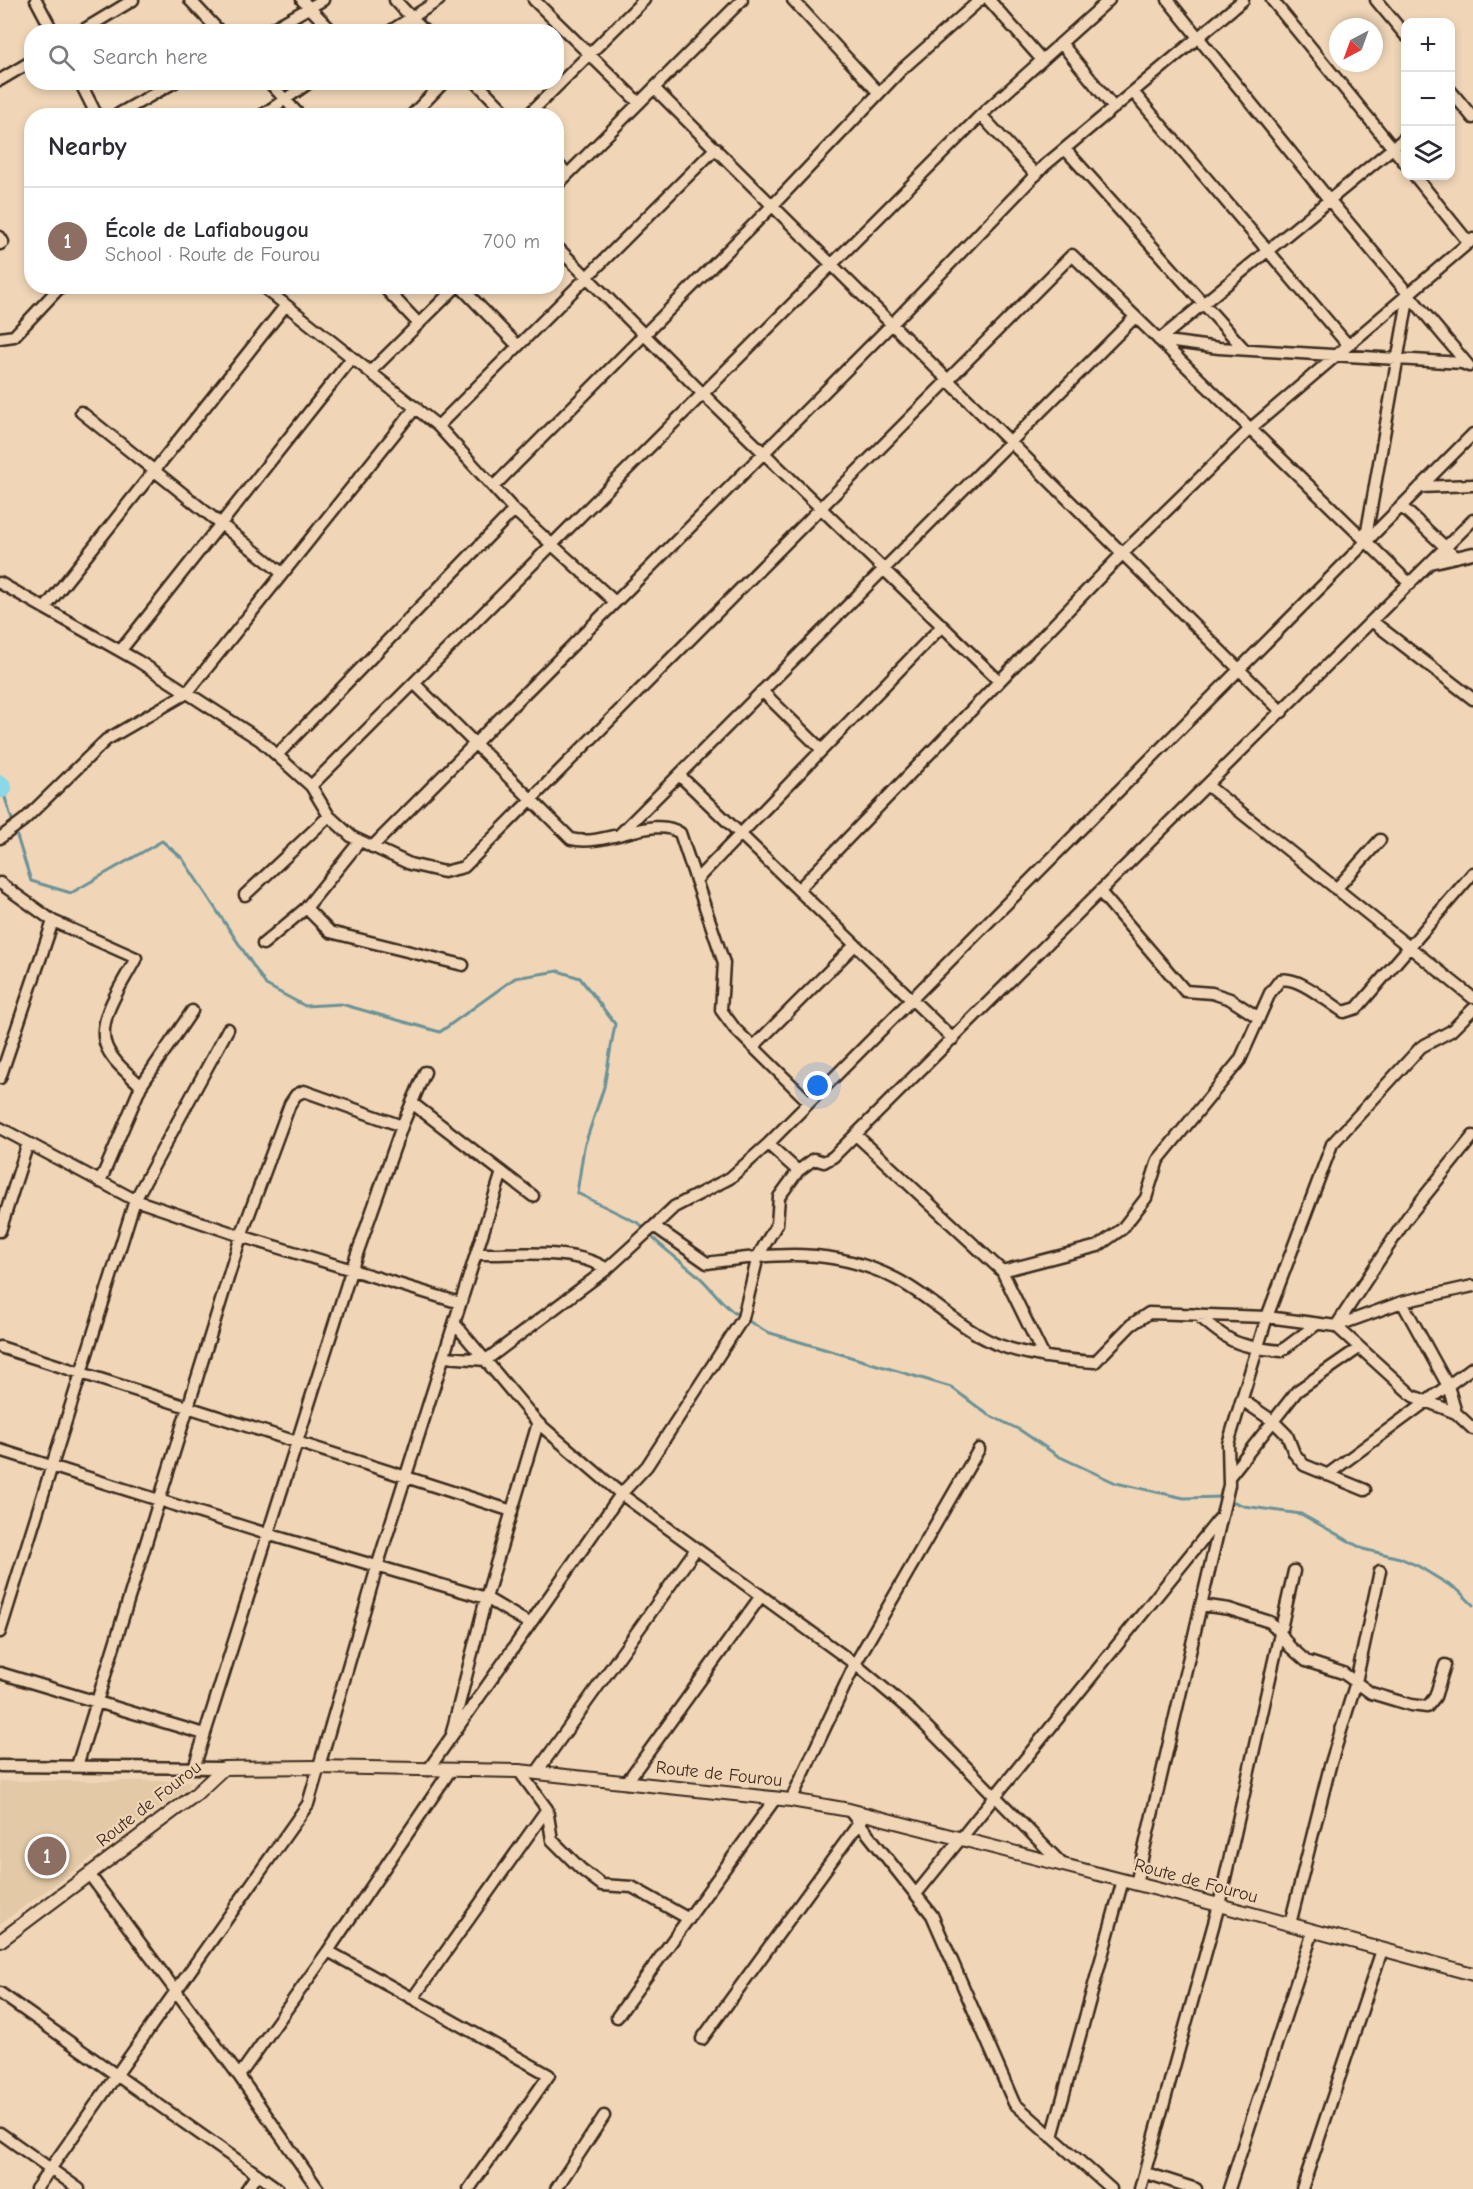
<!DOCTYPE html>
<meta charset="utf-8">
<style>
body{margin:0;font-family:"Comic Neue",sans-serif;background:#f2f2f3;color:#2b2b33}
.controls{position:absolute;right:18px;top:18px;display:grid;overflow:hidden;border-radius:12px;box-shadow:0 3px 9px #0003}
.controls button{width:54px;height:54px;display:grid;place-items:center;padding:0;border:0;border-bottom:2px solid #e1e1e2;background:#fff;color:#2b2b33;font:30px sans-serif}
.compass{position:absolute;left:1329px;top:18px;width:54px;height:54px;border-radius:50%;background:#fff;box-shadow:0 3px 9px #0003;rotate:221deg}
.you{position:absolute;left:818px;top:1086px;width:21px;height:21px;margin:-15px;border:4px solid #fff;border-radius:50%;background:#1a73e8;box-shadow:0 0 0 9px #1a73e833}
.badge{display:grid;place-items:center;width:39px;height:39px;border-radius:50%;background:#d93025;color:#fff;font-size:20px;font-weight:700}
.pin{position:absolute;translate:-50% -50%;border:3px solid #fff;box-shadow:0 2px 6px #0006}
.list{margin:0;padding:0;list-style:none}
h2{display:flex;justify-content:space-between;align-items:center;height:78px;margin:0;padding:0 24px;font-size:26px}
h2 small{font-size:20px;font-weight:400;color:#7c7c81}
.list li{display:grid;grid-template-columns:39px 1fr auto;gap:18px;align-items:center;box-sizing:border-box;height:108px;padding:0 24px;border-top:2px solid #e1e1e2}
.list b{display:block;font-size:22px;white-space:nowrap}
.list p{margin:0;font-size:20px;white-space:nowrap;color:#7c7c81}
.list em{font-size:20px;font-style:normal;color:#7c7c81}
.icon{flex:none;width:33px;height:33px;fill:none;stroke:currentColor;stroke-width:2;stroke-linecap:round;stroke-linejoin:round}
.map{position:relative;flex:none;width:1473px;height:2189px;overflow:hidden}
.search{position:absolute;background:#fff;box-shadow:0 3px 9px #0003;left:24px;top:24px;width:540px;height:66px;display:flex;align-items:center;gap:15px;box-sizing:border-box;padding:0 21px;border-radius:24px;color:#7c7c81;font-size:22px}
.panel{position:absolute;background:#fff;box-shadow:0 3px 9px #0003;left:24px;top:108px;width:540px;height:186px;border-radius:24px}
.map>svg:first-child{display:block}
</style>
<div class="map">
<svg width="1473" height="2189" viewBox="0 0 1473 2189">
<rect width="100%" height="100%" fill="#f0d6b7"/>
<filter id="ink" filterUnits="userSpaceOnUse"><feTurbulence type="fractalNoise" baseFrequency=".0167" numOctaves="2"/><feDisplacementMap in="SourceGraphic" scale="12" xChannelSelector="R" yChannelSelector="G"/><feConvolveMatrix kernelMatrix="1 2 1 2 8 2 1 2 1" color-interpolation-filters="sRGB"/></filter>
<g filter="url(#ink)">
<path fill="#e3c9a6" d="M0,1781H191L188,1788L0,1924Z"/>
<g fill="none" stroke-linecap="round" stroke-linejoin="round">
<path stroke="#6a9297" stroke-width="3" d="M2,788L13,823
M15,830L31,881L71,893L162,841L182,858L266,985L305,1006L341,1004L440,1032L515,978L558,971L580,978L615,1024L604,1087L584,1147L577,1193L640,1224L645,1229
M649,1234C664,1250 680,1260 696,1274C712,1287 721,1305 739,1316
M745,1319L767,1332L951,1387L987,1414L1020,1430L1058,1456L1116,1483L1184,1498L1223,1497
M1229,1500L1244,1506L1301,1514L1363,1549L1400,1558L1418,1566L1459,1591L1473,1605"/>
<path stroke="#8ad8e8" stroke-width="20" d="M0,785L2,788"/>
<g stroke="#3b2a1e" stroke-width="15">
<path id="minor" d="M36,0L53,32
M190,0L220,32
M302,0L333,32
M395,0L425,32
M534,0L639,103
M793,0L879,93
M989,0L1042,60
M1168,0L1331,202L1468,365
M1272,0L1406,164
M1376,0L1406,36
M80,32L133,0
M266,32L323,0
M389,32L439,0
M1061,43L1114,108
M0,80L32,61
M80,82L97,116
M269,82L300,116
M476,82L509,116
M654,88L1282,712
M1450,90L1473,118
M1133,92L1348,345
M981,115L1036,175
M115,116L175,82
M261,116L310,82
M411,116L444,82
M527,116L644,0
M1065,149L1244,349
M556,163L568,174
M1415,176L1469,243
M556,186L742,0
M0,237L3,242L0,244
M556,246L704,395L999,681
M262,286L438,426L514,510L615,602
M383,286L419,324
M460,286L517,345
M0,338L14,336L61,286
M1159,340L1406,137
M1159,340L1219,348L1462,363L1469,366
M370,372L457,286
M81,412L282,573
M438,426L716,148
M493,487L774,204L900,71L980,0
M1420,487L1473,485
M1401,506L1456,557
M1365,542L1409,294
M1430,563L1473,553
M0,583L138,661L260,740L311,786L329,816L352,837L410,864L444,872L464,867L1072,255L1410,584
M45,608L286,305
M1373,622L1473,699
M121,650L352,358
M414,683L571,839C606,848 653,814 680,833L724,963L721,1010L735,1029L809,1102
M762,691L822,750
M278,754L514,510
M679,775L953,1039
M311,786L981,115L1109,0
M1208,786L1473,998
M619,835L1135,317
M0,838L24,820L106,740L187,693L416,407
M372,847L893,323L1044,166L1243,0
M697,879L942,626
M0,883L53,921L136,958C124,982 94,1021 107,1048C114,1063 129,1074 141,1086
M1336,889L1380,840
M798,890L1123,553L1250,429L1473,239
M1101,893L1185,991L1212,993L1230,999L1259,1018
M245,895L329,816
M306,908L330,932L463,965
M263,944L306,908L360,841
M753,1047L855,945
M0,1078L53,921
M412,1103L533,1196
M0,1128L135,1200L241,1236L460,1303
M856,1135L1002,1271L1044,1357
M768,1144L798,1171
M100,1182L141,1086L192,1011
M654,1226L674,1207L730,1178L768,1144L1473,434
M0,1231L28,1143
M477,1254C516,1255 574,1247 607,1269
M1002,1271L1098,1246L1122,1229L1146,1198L1158,1160L1240,1060L1270,993L1280,980C1299,976 1326,1001 1344,1012L1357,1008L1473,873
M1402,1302L1448,1386L1456,1413L1473,1429
M1197,1314C1230,1344 1238,1346 1281,1351L1317,1324
M455,1324L538,1423L621,1494L855,1664L912,1712L1062,1864
M0,1347L512,1511
M444,1357L486,1360L607,1269L654,1226L707,1263C774,1254 833,1246 896,1279C931,1297 959,1328 996,1344C1027,1356 1061,1360 1095,1362L1131,1325L1149,1313L1267,1317L1336,1326L1402,1302L1473,1286
M1242,1400L1273,1421L1287,1435L1294,1453L1304,1465L1365,1490
M1456,1413L1413,1396L1336,1326L1407,1218L1473,1136
M0,1450L267,1534L486,1598L530,1624
M1327,1475L1473,1367
M1229,1477L1297,1391L1359,1348
M1201,1605L1229,1609L1270,1622L1280,1632L1289,1646L1306,1661L1343,1673L1371,1693L1411,1705L1427,1707L1435,1697L1445,1665
M0,1632L135,1200L228,1029
M0,1673L204,1734
M452,1732L486,1598L538,1423
M0,1766L224,1768
M77,1766L241,1236L290,1104L296,1095L304,1091L402,1126
M194,1768L352,1268L402,1126L425,1072
M428,1770L621,1494L647,1466L743,1318L758,1256L777,1224L779,1197L798,1171L814,1159L824,1162L833,1157L1473,520
M519,1771L547,1809L552,1840L581,1869L602,1885L632,1887L689,1919
M536,1773L696,1549
M626,1783L761,1596
M791,1800L855,1664L979,1449
M849,1810L932,1915L1014,2103L1111,2189
M89,1874L239,2076L318,2189
M1136,1884L1229,1485L1228,1444L1267,1317L1332,1144L1421,1047L1451,1031L1473,1009
M916,1894L1219,1519
M1290,1924L1330,1766L1356,1682L1380,1571
M328,1951L549,2075L469,2189
M0,1993L278,2189
M413,1998L547,1809
M617,2017L775,1799
M702,2039L862,1819
M239,2076L328,1951L450,1771
M0,2133L79,2189
M1052,2137L1123,1880
M1146,2173L1196,2189
M36,2189L308,1804L377,1567L502,1172
M247,2189L257,2174
M556,2189L604,2116
M1140,2189L1219,1905L1294,1571
M1229,2189L1313,1931
M1302,2189L1382,1950"/>
</g>
<g stroke="#3b2a1e" stroke-width="16">
<path id="major" d="M0,1941L196,1794L224,1768L318,1767L519,1771L791,1800L849,1810L1219,1905L1473,1974"/>
</g>
<use href="#minor" stroke="#f0d6b7" stroke-width="10"/>
<use href="#major" stroke="#f0d6b7" stroke-width="12"/>
</g>
</g>
<g text-anchor="middle" dominant-baseline="central" stroke-width="4.5" stroke-linejoin="round" paint-order="stroke">
<g font-size="18" fill="#3b2a1e" stroke="#f0d6b7">
<text transform="translate(719 1774) rotate(6)">Route de Fourou</text>
<text transform="translate(149 1804) rotate(-38)">Route de Fourou</text>
<text transform="translate(1196 1881) rotate(15)">Route de Fourou</text>
</g>
</g>
</svg>
<div class="controls">
<button>+</button>
<button>−</button>
<button><svg class="icon" aria-label="layers" viewBox="0 0 24 24"><path d="M12 4l9 5-9 5-9-5zM3 14l9 5 9-5"/></svg></button>
</div>
<svg class="compass" viewBox="-18 -18 36 36"><path d="M0-13l5 13h-10z" fill="#e53935"/><path d="M0 13l5-13h-10z" fill="#7c7c81"/></svg>
<div class="you"></div>
<div class="pin badge" style="left:47px;top:1856px;background:#8d6e63">1</div>
<div class="search"><svg class="icon" aria-label="search" viewBox="0 0 24 24"><circle cx="10" cy="10" r="6"/><path d="M15 15l6 6"/></svg>Search here</div>
<section class="panel">
<h2>Nearby<small></small></h2>
<ul class="list">
<li><span class="badge" style="background:#8d6e63">1</span><div><b>École de Lafiabougou</b><p>School · Route de Fourou</p></div><em>700 m</em></li>
</ul>
</section>
</div>
